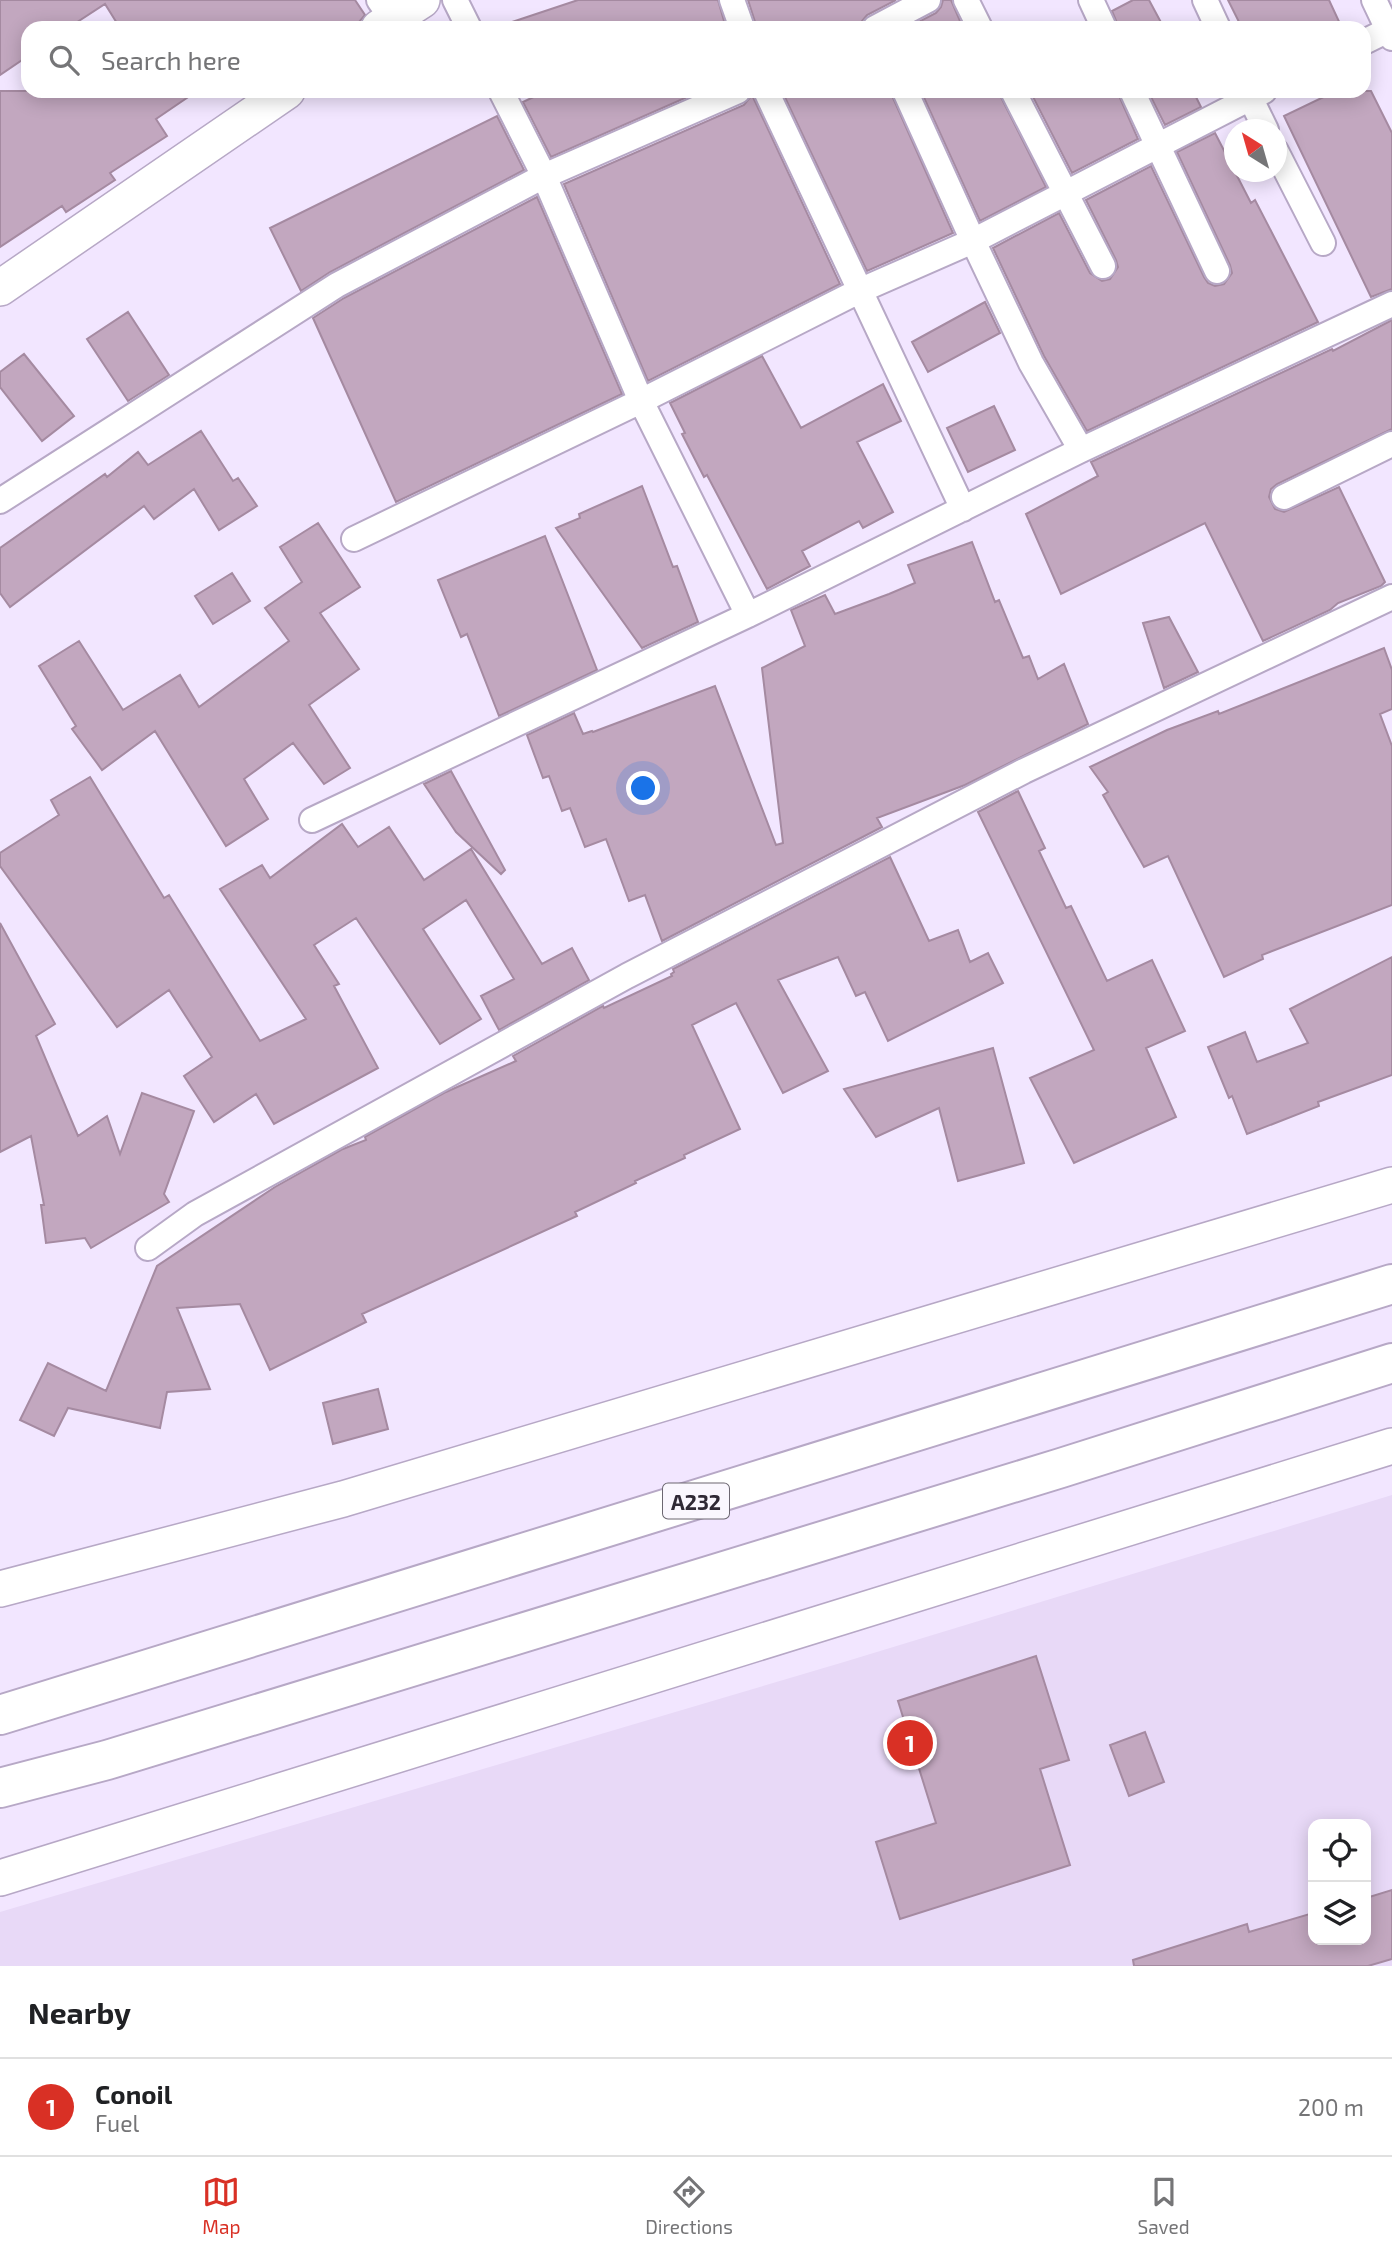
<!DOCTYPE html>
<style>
body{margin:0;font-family:"Exo 2",sans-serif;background:#f2f2f2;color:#202124}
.controls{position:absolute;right:21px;bottom:21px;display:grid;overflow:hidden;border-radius:14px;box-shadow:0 4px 18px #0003}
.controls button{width:63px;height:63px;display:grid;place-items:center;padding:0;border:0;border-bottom:2px solid #e0e0e0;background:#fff;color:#202124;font:35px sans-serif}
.compass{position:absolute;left:1224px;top:119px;width:63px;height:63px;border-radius:50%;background:#fff;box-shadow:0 4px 18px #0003;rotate:323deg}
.you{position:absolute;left:644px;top:789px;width:24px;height:24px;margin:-18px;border:5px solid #fff;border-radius:50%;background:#1a73e8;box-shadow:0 0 0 10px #1a73e833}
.badge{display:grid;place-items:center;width:46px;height:46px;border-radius:50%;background:#d93025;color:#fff;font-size:23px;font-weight:700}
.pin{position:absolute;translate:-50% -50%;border:4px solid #fff;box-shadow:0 2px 7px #0006}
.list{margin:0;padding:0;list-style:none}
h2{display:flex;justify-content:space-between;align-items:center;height:91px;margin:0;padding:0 28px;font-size:30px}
h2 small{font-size:23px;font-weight:400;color:#757577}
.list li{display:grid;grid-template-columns:46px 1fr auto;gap:21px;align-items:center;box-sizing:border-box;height:98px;padding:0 28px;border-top:2px solid #e0e0e0}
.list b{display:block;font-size:26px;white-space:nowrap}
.list p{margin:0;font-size:23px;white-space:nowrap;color:#757577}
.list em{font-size:23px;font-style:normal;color:#757577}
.icon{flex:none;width:38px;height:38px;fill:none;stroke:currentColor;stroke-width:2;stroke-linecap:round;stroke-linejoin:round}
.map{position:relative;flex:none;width:1392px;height:1966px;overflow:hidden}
.search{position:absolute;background:#fff;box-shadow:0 4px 18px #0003;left:21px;right:21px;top:21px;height:77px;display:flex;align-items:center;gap:18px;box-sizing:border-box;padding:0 24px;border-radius:21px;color:#757577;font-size:26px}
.sheet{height:189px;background:#fff}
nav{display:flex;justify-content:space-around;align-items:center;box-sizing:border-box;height:98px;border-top:2px solid #e0e0e0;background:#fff;font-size:19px;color:#757577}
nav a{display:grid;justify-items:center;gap:4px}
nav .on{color:#d93025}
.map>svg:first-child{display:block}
</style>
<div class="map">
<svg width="1392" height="1966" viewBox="0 0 1392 1966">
<rect width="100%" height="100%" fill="#f2e6ff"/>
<path fill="#e8d9f7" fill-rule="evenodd" d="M1392,1495V1966H0V1912L844,1662ZM1313,1824H1366V1940H1313Z"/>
<path fill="#c2a7bf" stroke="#a58aa1" stroke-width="2" d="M0,0H355L365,15L354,28H120L105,4L68,28H28V56L0,75Z
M578,0H718L726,28H510L509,23Z
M748,0H896L867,15L862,21L860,28H757Z
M943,0H951L963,28H907L936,13L941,7Z
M1133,0H1149L1164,28H1119L1112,11Z
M1228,0H1329L1342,28H1242Z
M0,91H197L156,119L167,136L110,173L115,180L66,212L62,206L0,247Z
M546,91H701L551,157L523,102Z
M782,91H890L953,233L867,271Z
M921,91H998L1046,187L980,221Z
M1030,91H1117L1138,139L1072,173Z
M1148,91H1193L1201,107L1165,125Z
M1336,91H1371L1392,133V289L1371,297L1284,116Z
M752,95L840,284L648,381L564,184L744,105Z
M497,116L524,170L330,272L301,291L270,228Z
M1215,133L1251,203L1255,200L1318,322L1087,431L1044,356L993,248L1059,213L1090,273L1102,281L1110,279L1118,267L1116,260L1086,200L1151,166L1204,277L1208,283L1215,286L1224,284L1232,273L1230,265L1177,152Z
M537,197L622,394L396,502L313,318L344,298Z
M985,302L1000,333L928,372L912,342Z
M128,312L169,375L128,401L87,339Z
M1392,320V429L1277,484L1271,489L1269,497L1275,509L1284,512L1339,487L1385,582L1381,586L1338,603L1330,610L1263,641L1205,523L1061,594L1026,514L1098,476L1091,462L1332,349L1333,351Z
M24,354L74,416L42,441L0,387V372Z
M762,356L801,428L883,384L901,421L857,442L893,512L863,528L859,521L802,551L810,566L767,589L707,475L704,477L682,434L685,433L670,403Z
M994,406L1015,450L968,472L947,428Z
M201,431L233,481L238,478L257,506L219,530L194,489L154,519L144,506L10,607L0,593V548L105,474L107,477L138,452L148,465Z
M642,486L673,567L677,566L698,622L642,648L556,528L580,518L579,514Z
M318,523L360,587L320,613L359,669L309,705L350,768L324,784L293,743L244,779L268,819L226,846L155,731L102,770L72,729L76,726L39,666L79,641L123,710L180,675L199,707L289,641L265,608L302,582L280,547Z
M545,536L597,670L499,716L467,634L461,637L438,580Z
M972,542L995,602L999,600L1023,658L1029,656L1038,679L1064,664L1088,724L965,785L877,818L882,827L662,941L645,895L629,901L606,839L585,847L570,808L562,811L549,776L543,778L527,735L574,713L583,734L592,731L593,732L715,686L776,845L783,843L762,668L805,646L791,610L825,595L835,614L889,594L915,583L908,565Z
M232,573L250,601L213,624L195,596Z
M1169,617L1198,672L1164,688L1143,623Z
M1384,648L1392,670V709L1380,714L1392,746V905L1262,955L1263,959L1224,977L1168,856L1144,867L1103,795L1108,792L1090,767L1167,730L1218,711L1219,714Z
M451,771L505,870L501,874L456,832L424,784Z
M90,777L164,898L169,895L260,1041L306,1019L220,889L262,865L270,878L342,824L358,847L389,827L424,880L471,849L542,964L572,948L589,980L499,1030L481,996L514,979L466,900L423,929L481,1019L440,1044L356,918L314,945L339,984L334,986L378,1068L274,1124L256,1094L214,1122L184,1076L212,1057L169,990L117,1027L0,866V853L59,815L51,800Z
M1018,791L1045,848L1039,851L1066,908L1071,906L1107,981L1152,960L1185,1031L1146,1048L1176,1117L1074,1163L1030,1078L1094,1050L978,812Z
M890,857L929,941L958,930L970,962L988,953L1003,983L888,1041L865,992L856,996L838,957L778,980L828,1071L783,1093L736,1003L692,1025L740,1129L684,1155L685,1158L635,1181L636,1183L575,1212L577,1216L362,1314L366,1322L270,1370L240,1304L177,1308L210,1389L167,1392L160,1428L68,1408L54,1436L20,1420L48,1363L106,1391L157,1266L275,1187L343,1149L366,1140L365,1137L446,1092L516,1061L513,1056L603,1006L604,1008L672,976L671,974L674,972L673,969Z
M0,923L55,1024L36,1036L78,1136L107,1116L120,1154L142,1093L194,1111L164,1194L169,1202L91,1248L85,1238L46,1243L41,1205H44L31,1136L0,1152Z
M1392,957V1075L1318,1102L1319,1106L1247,1134L1232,1096L1229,1098L1208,1047L1245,1032L1257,1062L1308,1043L1290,1009Z
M993,1048L1024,1163L958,1181L939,1108L876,1137L844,1089Z
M378,1389L388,1429L333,1444L323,1403Z
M1036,1656L1069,1760L1040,1769L1070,1865L900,1919L876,1842L936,1823L898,1701Z
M1145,1732L1164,1782L1129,1796L1110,1745Z
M1392,1890V1959L1368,1966H1134L1133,1960L1247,1924L1249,1932L1313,1913V1940H1366V1898Z"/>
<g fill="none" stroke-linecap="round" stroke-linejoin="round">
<g stroke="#b7a8c6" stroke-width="28">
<path id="street" d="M379,0L392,19
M455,0L469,28
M732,0L742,28
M966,0L980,28
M1091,0L1104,28
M1205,0L1218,28
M1374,0L1392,38
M875,28L928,0
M1364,42L1388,30
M501,91L544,176L641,401L748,615
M766,91L963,509
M905,91L973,241L1031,363L1081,450
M1013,91L1103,266
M1132,91L1217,271
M1247,91L1266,130
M1276,151L1323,243
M1284,497L1392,444
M0,501L337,285L544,176L738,91
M354,539L641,401L859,291L973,241L1264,91
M312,820L748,615L1081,450L1392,304
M148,1248L195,1214L627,976L1024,771L1392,597"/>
</g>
<g stroke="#b7a8c6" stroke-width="38">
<path id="secondary" d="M379,28L422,0
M0,288L287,91
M0,1589L343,1499L1392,1185
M0,1878L1392,1446"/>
</g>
<g stroke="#b7a8c6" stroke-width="42">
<path id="highway" d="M0,1715L1392,1284
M0,1788L107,1760L1061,1468L1392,1363"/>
</g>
<use href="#street" stroke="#fff" stroke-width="24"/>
<use href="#secondary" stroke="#fff" stroke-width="35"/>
<use href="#highway" stroke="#fff" stroke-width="38"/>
</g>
<g text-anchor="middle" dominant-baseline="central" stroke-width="5" stroke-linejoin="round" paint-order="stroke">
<rect fill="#faf7fe" stroke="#6c6771" stroke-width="2" x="663" y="1483.5" width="66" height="35" rx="5"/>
<g font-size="21" font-weight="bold" fill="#2f2935">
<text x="696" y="1501">A232</text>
</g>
</g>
</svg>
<div class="controls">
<button><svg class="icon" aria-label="locate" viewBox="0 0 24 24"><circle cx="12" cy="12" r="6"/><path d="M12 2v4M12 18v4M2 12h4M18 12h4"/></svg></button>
<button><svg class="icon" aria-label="layers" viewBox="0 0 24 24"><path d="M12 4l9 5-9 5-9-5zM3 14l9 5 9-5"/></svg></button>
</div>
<svg class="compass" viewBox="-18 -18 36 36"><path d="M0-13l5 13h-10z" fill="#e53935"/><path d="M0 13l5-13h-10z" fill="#757577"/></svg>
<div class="you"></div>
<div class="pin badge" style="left:910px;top:1743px">1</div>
<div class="search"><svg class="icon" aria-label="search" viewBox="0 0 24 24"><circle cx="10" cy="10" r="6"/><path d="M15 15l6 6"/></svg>Search here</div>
</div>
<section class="sheet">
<h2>Nearby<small></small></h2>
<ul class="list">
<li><span class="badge">1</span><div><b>Conoil</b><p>Fuel</p></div><em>200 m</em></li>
</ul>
</section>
<nav>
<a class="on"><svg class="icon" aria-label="map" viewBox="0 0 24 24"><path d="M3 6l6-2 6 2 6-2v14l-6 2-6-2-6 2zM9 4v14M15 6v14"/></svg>Map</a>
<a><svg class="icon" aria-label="directions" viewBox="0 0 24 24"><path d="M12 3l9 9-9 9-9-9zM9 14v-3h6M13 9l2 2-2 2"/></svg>Directions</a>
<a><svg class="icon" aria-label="saved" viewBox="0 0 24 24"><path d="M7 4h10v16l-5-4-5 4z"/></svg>Saved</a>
</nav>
